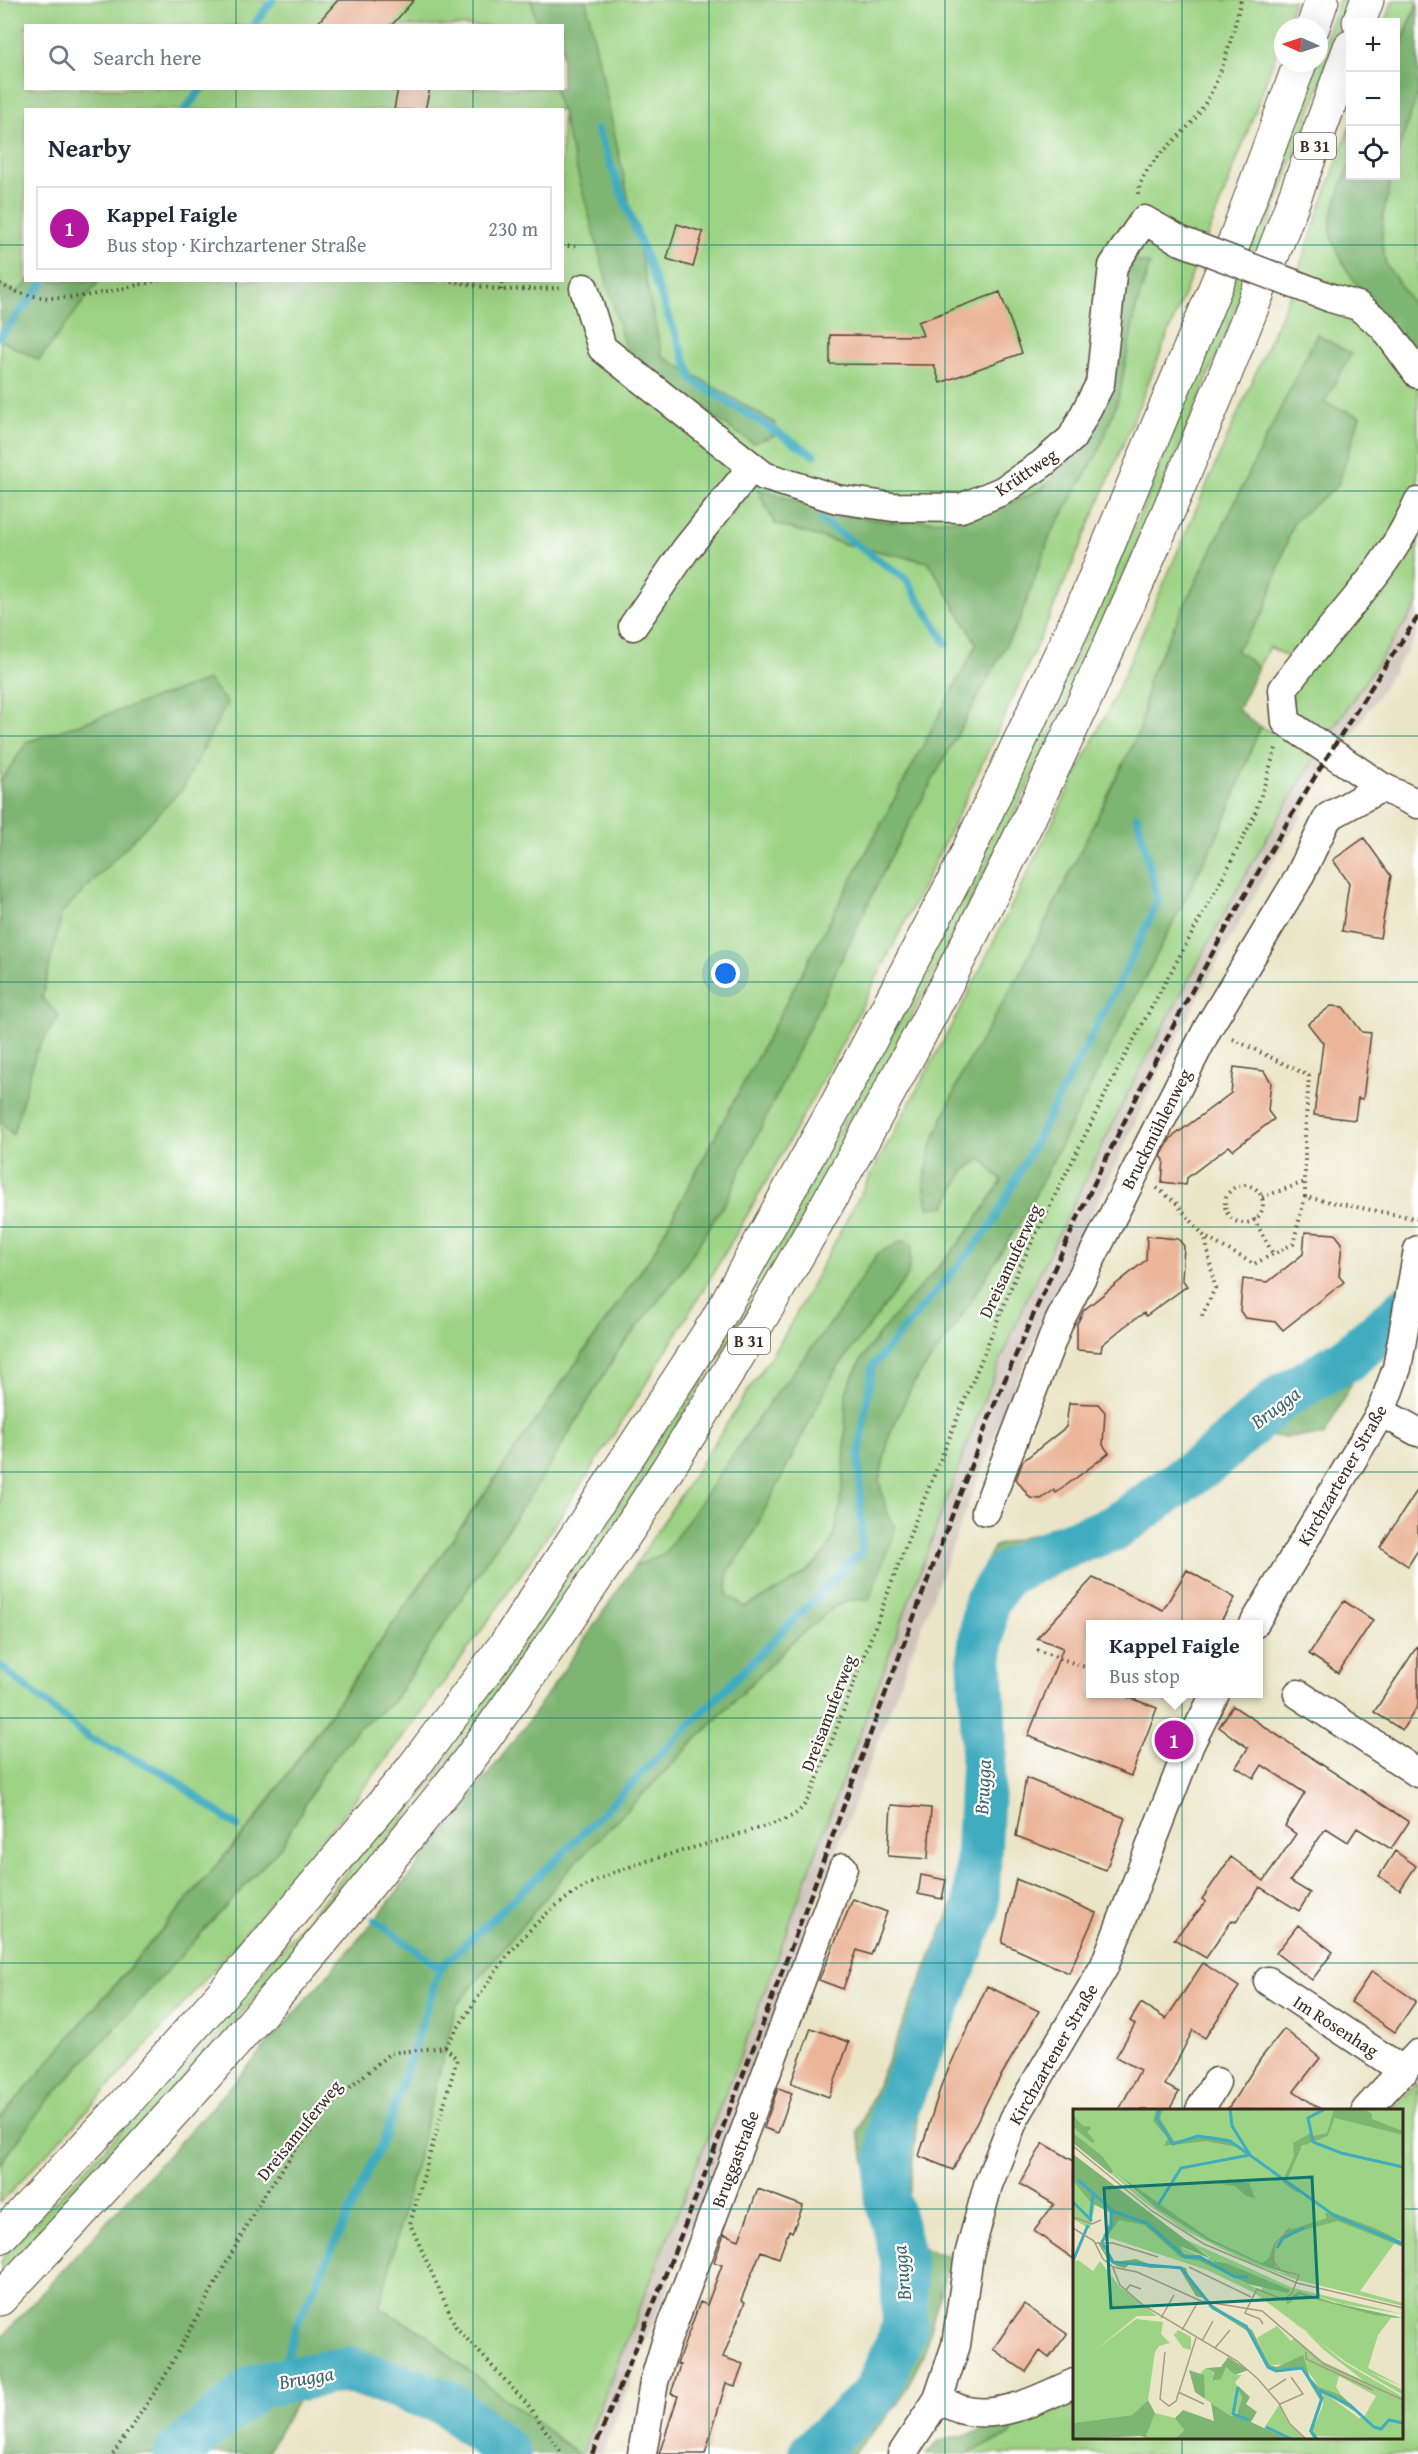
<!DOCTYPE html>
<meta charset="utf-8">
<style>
body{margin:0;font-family:"Gentium Book Plus",serif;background:#f6f6f7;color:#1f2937}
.controls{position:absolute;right:18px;top:18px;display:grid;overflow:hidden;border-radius:0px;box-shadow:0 6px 24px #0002}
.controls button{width:54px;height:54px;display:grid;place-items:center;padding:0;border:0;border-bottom:2px solid #e0e1e3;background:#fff;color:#1f2937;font:30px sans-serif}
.compass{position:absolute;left:1274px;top:18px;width:54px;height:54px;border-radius:50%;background:#fff;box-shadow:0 6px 24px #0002;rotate:273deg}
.you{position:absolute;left:726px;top:974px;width:21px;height:21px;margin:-15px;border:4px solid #fff;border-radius:50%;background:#1a73e8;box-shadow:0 0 0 9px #1a73e833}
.badge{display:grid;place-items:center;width:39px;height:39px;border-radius:50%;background:#b5179e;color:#fff;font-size:20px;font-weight:700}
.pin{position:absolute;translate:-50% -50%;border:3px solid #fff;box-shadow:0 2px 6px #0006}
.popup{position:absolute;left:1086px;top:1620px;width:177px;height:78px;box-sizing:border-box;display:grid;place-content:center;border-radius:0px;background:#fff;filter:drop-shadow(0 2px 4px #0005);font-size:20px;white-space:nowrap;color:#747a83}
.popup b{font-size:22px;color:#1f2937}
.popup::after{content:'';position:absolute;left:50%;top:100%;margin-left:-12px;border:12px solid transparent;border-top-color:#fff}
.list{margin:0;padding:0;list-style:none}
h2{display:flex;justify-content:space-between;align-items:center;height:78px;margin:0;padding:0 24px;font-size:26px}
h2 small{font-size:20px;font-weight:400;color:#747a83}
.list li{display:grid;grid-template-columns:39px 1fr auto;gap:18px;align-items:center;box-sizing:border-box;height:84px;margin:0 12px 12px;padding:0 12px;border:2px solid #e0e1e3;border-radius:0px}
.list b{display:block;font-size:22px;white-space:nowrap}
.list p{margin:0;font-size:20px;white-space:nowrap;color:#747a83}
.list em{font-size:20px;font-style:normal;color:#747a83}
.icon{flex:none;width:33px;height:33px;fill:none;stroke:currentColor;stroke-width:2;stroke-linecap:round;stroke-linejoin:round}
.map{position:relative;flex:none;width:1418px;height:2454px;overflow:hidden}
.search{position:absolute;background:#fff;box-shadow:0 6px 24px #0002;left:24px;top:24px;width:540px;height:66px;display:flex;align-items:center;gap:15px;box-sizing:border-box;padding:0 21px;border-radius:0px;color:#747a83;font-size:22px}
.panel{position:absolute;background:#fff;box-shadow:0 6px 24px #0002;left:24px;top:108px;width:540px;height:174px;border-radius:0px}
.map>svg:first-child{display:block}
</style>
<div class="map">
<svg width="1418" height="2454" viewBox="0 0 1418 2454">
<rect width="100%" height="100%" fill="#fff"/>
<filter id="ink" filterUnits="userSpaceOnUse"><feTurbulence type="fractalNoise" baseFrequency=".0167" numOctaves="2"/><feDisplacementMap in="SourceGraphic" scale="12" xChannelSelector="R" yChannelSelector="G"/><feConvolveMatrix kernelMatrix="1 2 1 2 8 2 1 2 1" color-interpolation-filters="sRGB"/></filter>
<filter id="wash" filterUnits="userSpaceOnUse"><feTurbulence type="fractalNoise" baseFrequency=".008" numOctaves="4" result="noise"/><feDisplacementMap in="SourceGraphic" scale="24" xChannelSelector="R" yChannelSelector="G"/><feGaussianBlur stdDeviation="1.35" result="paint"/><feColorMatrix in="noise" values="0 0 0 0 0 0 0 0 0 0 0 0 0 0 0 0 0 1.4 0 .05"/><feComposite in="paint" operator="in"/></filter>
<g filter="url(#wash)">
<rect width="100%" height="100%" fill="#ebe5c8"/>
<path fill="#cec2b9" d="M1418,604V634L1331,767L1266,874L1201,992L1148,1095L1048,1308L1004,1411L758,2055L602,2454H581L742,2052L936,1528L983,1402L1028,1296L1134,1081L1252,863L1326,739Z"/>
<path fill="#9dd384" stroke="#6c7e51" stroke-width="1.5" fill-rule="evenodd" d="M0,0H1294C1252,128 1199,258 1147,386C954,865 705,1342 391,1753C270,1910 137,2060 0,2203V2165L43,2106L282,1845L324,1771L359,1727L393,1702L548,1468L618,1351L681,1272L727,1199L887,864L1020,619L1050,536L1099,451L1119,396L1136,308L1149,264L1094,423L1069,461L1042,489L1001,507L958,520L892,522L836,514L766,491L775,524L848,545L929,562L977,644L652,1255L254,1821L0,2119ZM26,26H562V88H26ZM26,110H562V280H26Z
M1339,0H1351L1264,239L1158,499L1032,778L904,1032L788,1246L606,1539L518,1667L407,1815L224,2034L0,2277V2260L178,2070L333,1889L431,1764L598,1535L710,1359L894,1031L1022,775L1149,494L1316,63H1319V56Z
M1393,0H1418L1396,58V22H1386Z
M1418,92V312C1408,297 1394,281 1386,265C1374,238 1386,202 1392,176H1396L1399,142Z
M1350,125V164L1341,186L1346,269L1418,360V604L1326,739L1252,863L1134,1081L1028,1296L983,1402L936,1528L742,2052L581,2454H578L454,2360L426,2334L379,2308L456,2006L569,1869L790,1644L833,1607L849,1600L892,1524L887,1514L879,1480L890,1434L914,1381L952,1331L1029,1207L1224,822L1260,727L1280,736L1300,664L1270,647L1258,667L1235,651L1264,612L1294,521L1338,485L1360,416L1324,403L1317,334L1149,678L1140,730L1022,970L962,1073L932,1144L924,1182L945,1206L964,1171L982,1159L1002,1181C989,1200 978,1220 963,1238C924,1289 869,1330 846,1392C845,1429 847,1527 824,1554C803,1580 773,1593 744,1607L727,1594L728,1571L746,1547L835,1371L908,1275L878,1253L837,1315L767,1406L665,1553L634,1567L785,1334L962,1006L1113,700L1290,294Z
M1418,2082V2454H965L1010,2435L1015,2423L1044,2416L1074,2400V2438H1402V2110H1391Z"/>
<path fill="#7eb572" stroke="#5c7048" stroke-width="1.5" d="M531,0H586L662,356L775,423L779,434L753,443L649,376L624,345L563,119L562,110L560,109L554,89L562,88V26L537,25Z
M1418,4V92L1396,158V58Z
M1350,164V176H1392L1383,216L1382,243L1386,264L1418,312V360C1394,331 1325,258 1331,221C1334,202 1343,182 1350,164Z
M1131,260L1150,264L1136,308L1119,396L1099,451L1050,536L1020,619L887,864L727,1199L681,1272L618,1351L548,1468L392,1703L359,1727L324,1771L282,1845L43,2106L0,2165V2119L255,1821L652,1255L977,644L929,562L848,545L775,524L757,489L836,514L892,522L958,520L1001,507L1042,489L1069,461L1094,423L1124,277Z
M29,281H99L39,360L0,340V284L16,293Z
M1317,334L1351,354L1324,403L1360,416L1338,485L1294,521L1264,612L1236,650L1258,667L1238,710L1260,727L1224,822L1029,1207L952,1331L914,1382L890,1434L879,1480L887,1514L892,1524L896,1526L869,1600H849L834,1607L790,1644L569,1869L456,2006L379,2308L426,2334L454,2360L578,2454H504L448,2414L395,2390L300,2396L266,2454H0V2339L239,2077L375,1920L524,1728L634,1567L665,1553L767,1406L837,1315L878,1253L905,1240L912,1247L908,1275L835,1371L746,1547L728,1571L727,1594L744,1607C773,1593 803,1580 824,1554C847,1527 845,1429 846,1392C869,1330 924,1289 963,1238C977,1221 989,1200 1002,1181L982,1159L964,1171L945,1206L928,1208L924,1182L932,1144L962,1073L1022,970L1140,730L1149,678Z
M208,680L227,703L183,788L62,913L42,998L59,1016L36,1052L13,1135L0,1121V782L27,742Z
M1373,1312L1364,1359L1324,1436L1263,1437L1163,1517L1009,1585L982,1624L988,1848L976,1953L921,2081L909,2199L918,2247L950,2257L923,2356L898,2404L853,2454H798L835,2425L872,2377L887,2322L875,2204L858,2131L962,1882L961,1632L971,1589L995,1546L1151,1498L1245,1412L1360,1327Z
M1015,2423L1010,2435L965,2454H926L939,2441Z"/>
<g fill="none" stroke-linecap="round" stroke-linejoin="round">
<path stroke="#40acbf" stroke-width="8" d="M253,26L273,0
M185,110L202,88
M597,129L693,380L814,455
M0,337L46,280
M821,520L906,579L946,643
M0,1666L89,1738L166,1774L238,1827
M375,1920L440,1968
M280,2377L297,2324L385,2136L440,1968L561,1855L862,1551L859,1457L872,1367L990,1228L1124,974L1158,902L1137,816"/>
<path stroke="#40acbf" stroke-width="46" d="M177,2454L257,2386L347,2369L447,2403L508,2454
M811,2454L876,2393L905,2326L903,2259L886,2193L892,2118L976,1911L984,1745L980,1651L986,1603L1005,1574L1060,1547L1115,1528L1213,1458L1282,1397L1347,1359L1418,1299"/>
</g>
<g id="blocks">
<path fill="#ebb599" d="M338,0H414L391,26H315Z
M398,88H430L425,110H394Z
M677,224L703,232L693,267L667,259Z
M1000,292L1022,353L940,383L934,365L830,364V335L923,336L918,322Z
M1364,838L1391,876L1380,938L1342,931L1349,883L1333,860Z
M1331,1006L1343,1007L1362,1032L1371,1033L1363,1099L1358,1098L1355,1120L1314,1115L1323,1043L1308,1024Z
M1234,1067L1264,1071L1271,1082L1268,1111L1274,1119L1233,1150L1229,1146L1187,1178L1186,1185L1162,1182L1164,1160L1161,1156L1171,1138L1231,1093Z
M1305,1232L1335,1234L1342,1243L1339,1276L1344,1282L1283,1330L1276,1322L1245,1318L1240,1311L1243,1279L1268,1282L1303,1254Z
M1147,1236L1178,1239L1184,1246L1182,1279L1187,1286L1146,1316L1144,1313L1125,1326L1102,1345L1101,1352L1077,1350V1324L1084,1310L1146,1260Z
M1069,1403L1098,1404L1105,1412L1103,1445L1109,1453L1056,1493L1054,1490L1041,1499L1030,1498L1016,1479L1023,1461L1066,1427Z
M1418,1489V1550L1408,1566L1380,1547Z
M1187,1570L1235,1598L1219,1624H1090V1694H1119L1157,1708L1131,1776L1028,1736L1063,1648L1037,1638L1093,1578L1163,1610Z
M1344,1601L1373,1620L1338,1673L1309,1654Z
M1418,1645V1706L1402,1730L1374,1712Z
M1233,1706L1409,1822L1391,1849L1357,1828L1348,1842L1326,1828L1290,1881L1310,1893L1299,1911L1260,1887L1236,1922L1232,1920L1206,1958L1174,1939L1206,1902L1202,1899L1231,1857L1264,1881L1296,1834L1285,1826L1305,1793L1262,1765L1254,1778L1236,1767L1248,1748L1219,1727Z
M1026,1778L1125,1818L1106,1870L1016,1836Z
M891,1805L931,1808L928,1859L888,1856Z
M1395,1851L1416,1866L1400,1890L1379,1876Z
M921,1875L946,1880L942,1899L918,1894Z
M1016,1879L1096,1913L1069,1973L1002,1943Z
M853,1899L887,1912L871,1955L857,1950L843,1989L819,1980Z
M1298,1925L1333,1952L1312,1980L1276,1953Z
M1203,1963L1239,1987L1205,2038L1193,2030L1165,2085L1179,2092L1169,2110H1119L1140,2070L1116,2057L1135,2024L1130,2021L1141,2003L1166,2019Z
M1372,1971L1416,2001L1395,2032L1351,2002Z
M987,1986L1039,2011L992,2091L953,2170L919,2156L942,2083Z
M811,2028L849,2042L829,2097L791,2083Z
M1284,2029L1320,2058L1294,2091L1322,2110H1227L1261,2058Z
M778,2088L792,2093L778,2133L764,2128Z
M1043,2143L1074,2161V2259L1034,2231L1054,2204L1020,2184Z
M758,2189L803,2206L792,2232L789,2230L779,2258L761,2251L741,2300L745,2302L723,2357L743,2364L735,2386L726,2383L705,2454H659L678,2396L671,2394L680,2365L677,2364L700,2302L707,2305L722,2265L714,2262L724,2234L739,2240Z
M1024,2304L1067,2334L1049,2358L1040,2351L1026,2372L993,2349Z"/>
</g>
</g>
<g filter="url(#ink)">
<use href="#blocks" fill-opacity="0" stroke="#554638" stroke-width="1.5"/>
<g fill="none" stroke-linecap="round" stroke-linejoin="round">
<g stroke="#554638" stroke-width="31">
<path id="minor" d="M584,288L602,348L764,476L837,499L893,507L961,508L1002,491L1042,464L1072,438L1100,384L1113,266L1144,220L1181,241
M1331,298L1358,306L1383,326L1418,374
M1418,502C1388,573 1327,627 1283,689L1286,722L1382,787L1418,804
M633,626L686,549L752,467
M1381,1412L1418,1432
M986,1511L1059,1322L1208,1028L1298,879L1328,817L1382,787
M1254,1624L1381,1412L1397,1368L1418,1250
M1298,1694L1418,1773
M1268,1981L1404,2071
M1200,2110L1216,2082
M1366,2110L1418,2054
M938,2399C946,2403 955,2408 963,2410C1001,2420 1041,2398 1074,2383
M642,2454L654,2382L666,2342L843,1868
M902,2454L938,2399L956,2345L969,2255L988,2185L1014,2119L1104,1967L1190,1744L1215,1694"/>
</g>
<g stroke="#554638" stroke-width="35">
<path id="highway" d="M1359,22L1367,0
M1313,27L1322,0
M0,2237L113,2117L247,1966L412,1769L505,1645L717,1320L838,1102L957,875L1083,606L1235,240L1300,63
M0,2299C131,2160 260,2020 380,1871C410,1833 442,1796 471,1757C852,1236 1133,653 1350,47"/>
</g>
<path stroke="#554638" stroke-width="4" stroke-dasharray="1.5 4.5" stroke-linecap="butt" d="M1138,194C1141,163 1179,141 1196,117C1221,83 1231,41 1241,0
M562,245L575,247
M445,280L501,290L560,288
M0,284C48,312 108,291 160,280
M501,290L503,280
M1233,1039L1309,1076L1305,1135V1197
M1225 1204a19 19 0 1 1 38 0a19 19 0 1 1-38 0Z
M1157,1188L1175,1202L1205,1237L1254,1264L1293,1244L1305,1197L1418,1219
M1262,1197L1305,1182
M1254,1219L1273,1254
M1202,1316L1215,1288L1205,1237
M1037,1650L1090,1669
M1156,1694L1182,1703
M445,2047C485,1988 523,1919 588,1885C638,1858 699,1849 752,1830C765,1826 783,1822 795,1814C806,1807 811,1792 817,1780L914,1524L1019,1268L1120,1065L1230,864L1255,814L1276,748
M445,2047L457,2059L410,2224L456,2327L528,2405L562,2454
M113,2454L161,2383L262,2198L296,2149L340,2096L390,2053L445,2047"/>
<use href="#minor" stroke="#fff" stroke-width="28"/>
<use href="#highway" stroke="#fff" stroke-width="33"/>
<path stroke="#3b2a1e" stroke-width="4.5" stroke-dasharray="9 4.5" stroke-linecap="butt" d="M592,2454C737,2110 859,1756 993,1408C1110,1131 1249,866 1418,617"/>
<g stroke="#554638" stroke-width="31" stroke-linecap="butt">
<path id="minor-bridge" d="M1181,241L1331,298"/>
</g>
<use href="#minor-bridge" stroke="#fff" stroke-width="28"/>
</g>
</g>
<path fill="none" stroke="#0f766e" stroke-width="1.5" stroke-opacity="0.55" d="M236,0V26M473,0V26M709,0V2454M945,0V2454M1182,0V2110M236,88V110M473,88V110M0,245H26M562,245H1418M236,280V2454M473,280V2454M0,491H1418M0,736H1418M0,982H1418M0,1227H1418M0,1472H1418M0,1718H1418M0,1963H1418M0,2209H1074M1402,2209H1418M1182,2438V2454"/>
<g text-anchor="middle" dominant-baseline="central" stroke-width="4.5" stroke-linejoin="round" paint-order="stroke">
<g fill="#fff" stroke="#766a62" stroke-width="1.5">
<rect x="1294" y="133" width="42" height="26" rx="4.5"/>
<rect x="728" y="1328" width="42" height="26" rx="4.5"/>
</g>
<g font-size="16" font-weight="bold" fill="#3b2a1e">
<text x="1315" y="146">B 31</text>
<text x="749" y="1341">B 31</text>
</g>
<g font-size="18" fill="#3b2a1e" stroke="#fff">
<text transform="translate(1026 472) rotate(-34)">Krüttweg</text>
<text transform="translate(1156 1129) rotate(-63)">Bruckmühlenweg</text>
<text transform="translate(1010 1261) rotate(-65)">Dreisamuferweg</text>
<text transform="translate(1342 1475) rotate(-60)">Kirchzartener Straße</text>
<text transform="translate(828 1713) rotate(-69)">Dreisamuferweg</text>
<text transform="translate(1336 2026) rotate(33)">Im Rosenhag</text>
<text transform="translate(1053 2054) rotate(-60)">Kirchzartener Straße</text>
<text transform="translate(299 2130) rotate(-51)">Dreisamuferweg</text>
<text transform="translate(735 2159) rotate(-69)">Bruggastraße</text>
</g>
<g font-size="20" font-style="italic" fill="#3d6466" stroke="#fff">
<text transform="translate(1275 1407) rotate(-37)">Brugga</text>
<text transform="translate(982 1787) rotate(-87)">Brugga</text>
<text transform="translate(901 2273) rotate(-95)">Brugga</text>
<text transform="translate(306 2377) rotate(-10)">Brugga</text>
</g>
</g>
<g transform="translate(1073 2109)">
<rect width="330" height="330" fill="#ebe5c8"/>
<path d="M0,0H264L256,24L228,32V39L239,30L255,27L262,9L267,8L330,26V133L324,129L319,133L321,135L287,182L330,194V197L224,171L175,153L111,121L71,93L0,32ZM44,66L136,129L189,154L196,149L201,135L202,159L222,166L206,163L134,131L84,100ZM280,0H330V23L296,12ZM0,69L22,96L17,120L0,110ZM45,110L71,116L108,149L126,152L183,179L189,181L190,176L211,182L153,154L143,152L144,158L127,146L111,145L107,137L135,151L137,148L109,129L220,179L330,205L269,195L226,182L215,190L214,196L227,186L330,209H318L305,226L295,259L330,278L296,263L330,281V286L273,253L182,184L134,161L34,128ZM5,151L20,162L27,152L47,178L84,207H64L20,243L63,210L90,213L88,225L97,234L86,237L82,243L75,291L59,306L0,314V153ZM204,217L218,232L222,229L249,252L291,272L251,241L227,217L272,254L330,288V330L242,327L240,320L250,296V283L286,309L291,308L303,287L266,267L263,278L268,286L246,278L230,255L197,256L184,229ZM105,221L118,228V241L110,239L101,226ZM153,258L162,266H169L162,273L169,285L167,302L158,307L132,290L129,277L128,263L133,259L140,262L142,273ZM206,296L216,315L232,330H215L191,319ZM82,304L102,309L111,321L102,330H77L72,327Z" fill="#9dd384" fill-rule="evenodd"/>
<path d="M83,0H90L87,9L101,32L137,27L154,30L168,39L133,32L91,37L95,29L80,12ZM261,0H291L299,5V10L330,22V26L262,9L255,27L229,37L214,71L227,81L225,84L209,73L221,47L220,34L238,24L240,27L254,24ZM0,6L10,17H16L18,20L14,23L22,32L19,34L0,18ZM0,24L29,47L40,62L38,65L0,34ZM0,45L138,150L107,137L111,145L127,146L143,158L141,152L153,154L217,181L215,184L175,175L126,152L108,149L71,116L46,111L34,128L30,127L38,112V104L18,94L1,73ZM44,65L136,129L189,154L196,149L201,134L202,158L222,167L191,157L134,131L84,100ZM156,70L176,74L182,89L173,87L162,77L143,74ZM258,103L302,119L330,133V138L265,112L212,126L206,136L213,122L254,109L252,104ZM25,134H31V141L42,153L63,150L84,158L105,157L113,159L117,172L134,190L123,187L106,159H78L57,155L52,159L44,157L35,151ZM226,182L262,194L330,209L301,206L227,186L214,196L213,191ZM140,196L179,221L197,256L204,258L230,246L237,269L246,278L268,286L291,308L250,283L240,322L246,330H241L236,322L247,291L228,259L208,263L196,259L176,223L135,197ZM155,248L175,261L162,266L153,258L148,270L140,272L141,263L133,259L148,258ZM116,261L131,266L132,290L122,283ZM164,276L177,288L173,295L184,303L178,313L215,330H102L111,321L102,309L110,301L141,312L138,294L158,307L164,306L169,289ZM75,291L82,304L73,327L77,330L68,327L0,330V314L59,306Z" fill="#7eb572"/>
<path fill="none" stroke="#40acbf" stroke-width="3" d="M86,0L84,10L100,35L125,27L157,32L262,107L330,135M252,0L235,9L240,33L268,44L330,58M5,71L38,100V117L29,133L40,153L108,159L140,199L173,217L195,258L203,262L229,259L249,289L238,322L243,330M0,93L19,112M85,96L108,59L177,46L159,17L157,0M39,102L74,114L112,148H127L162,168H175M17,112L20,86M204,139L210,129L231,119M0,152L15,116M165,278L160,305L176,311M246,281L277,296L301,318L308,320L316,311L330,314M193,318L218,330"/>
<path fill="none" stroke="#a59a84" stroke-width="1.5" d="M0,37L79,102L131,135L224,174L330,199M0,108L19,115L28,111M0,119L21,132L30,150L40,158L64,163L128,192L189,202L251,255L330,291M22,134H40L85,148M116,158L178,188M40,159L47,176L70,196L164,252L184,269L205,293L217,315L233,330M53,181L57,176L68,180M88,209L101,186M190,215L187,210L172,204L184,180L211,191L219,184L226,166L207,161L200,152L202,135L217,119M109,221L126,191M129,232L140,212M142,239L157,221M92,243L87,290L96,297L103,292L123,229M233,243V250L300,281M196,281L213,270M105,283L131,295M207,295L230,285L218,268"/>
<path fill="#0f766e" fill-opacity="0.15" stroke="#0f766e" stroke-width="3" d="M239,68L245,188L38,199L31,79Z"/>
<rect width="330" height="330" fill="none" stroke="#3b2a1e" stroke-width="3"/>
</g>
</svg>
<div class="controls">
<button>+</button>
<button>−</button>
<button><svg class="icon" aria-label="locate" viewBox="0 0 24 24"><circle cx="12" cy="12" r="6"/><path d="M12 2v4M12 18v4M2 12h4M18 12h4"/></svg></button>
</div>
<svg class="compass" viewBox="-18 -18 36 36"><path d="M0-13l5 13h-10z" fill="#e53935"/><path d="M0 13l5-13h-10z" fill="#747a83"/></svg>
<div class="you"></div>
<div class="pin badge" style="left:1174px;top:1740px">1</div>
<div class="popup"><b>Kappel Faigle</b>Bus stop</div>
<div class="search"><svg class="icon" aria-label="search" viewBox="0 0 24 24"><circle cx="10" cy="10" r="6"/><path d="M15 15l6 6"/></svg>Search here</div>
<section class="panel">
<h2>Nearby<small></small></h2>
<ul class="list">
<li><span class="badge">1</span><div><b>Kappel Faigle</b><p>Bus stop · Kirchzartener Straße</p></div><em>230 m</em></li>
</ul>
</section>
</div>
